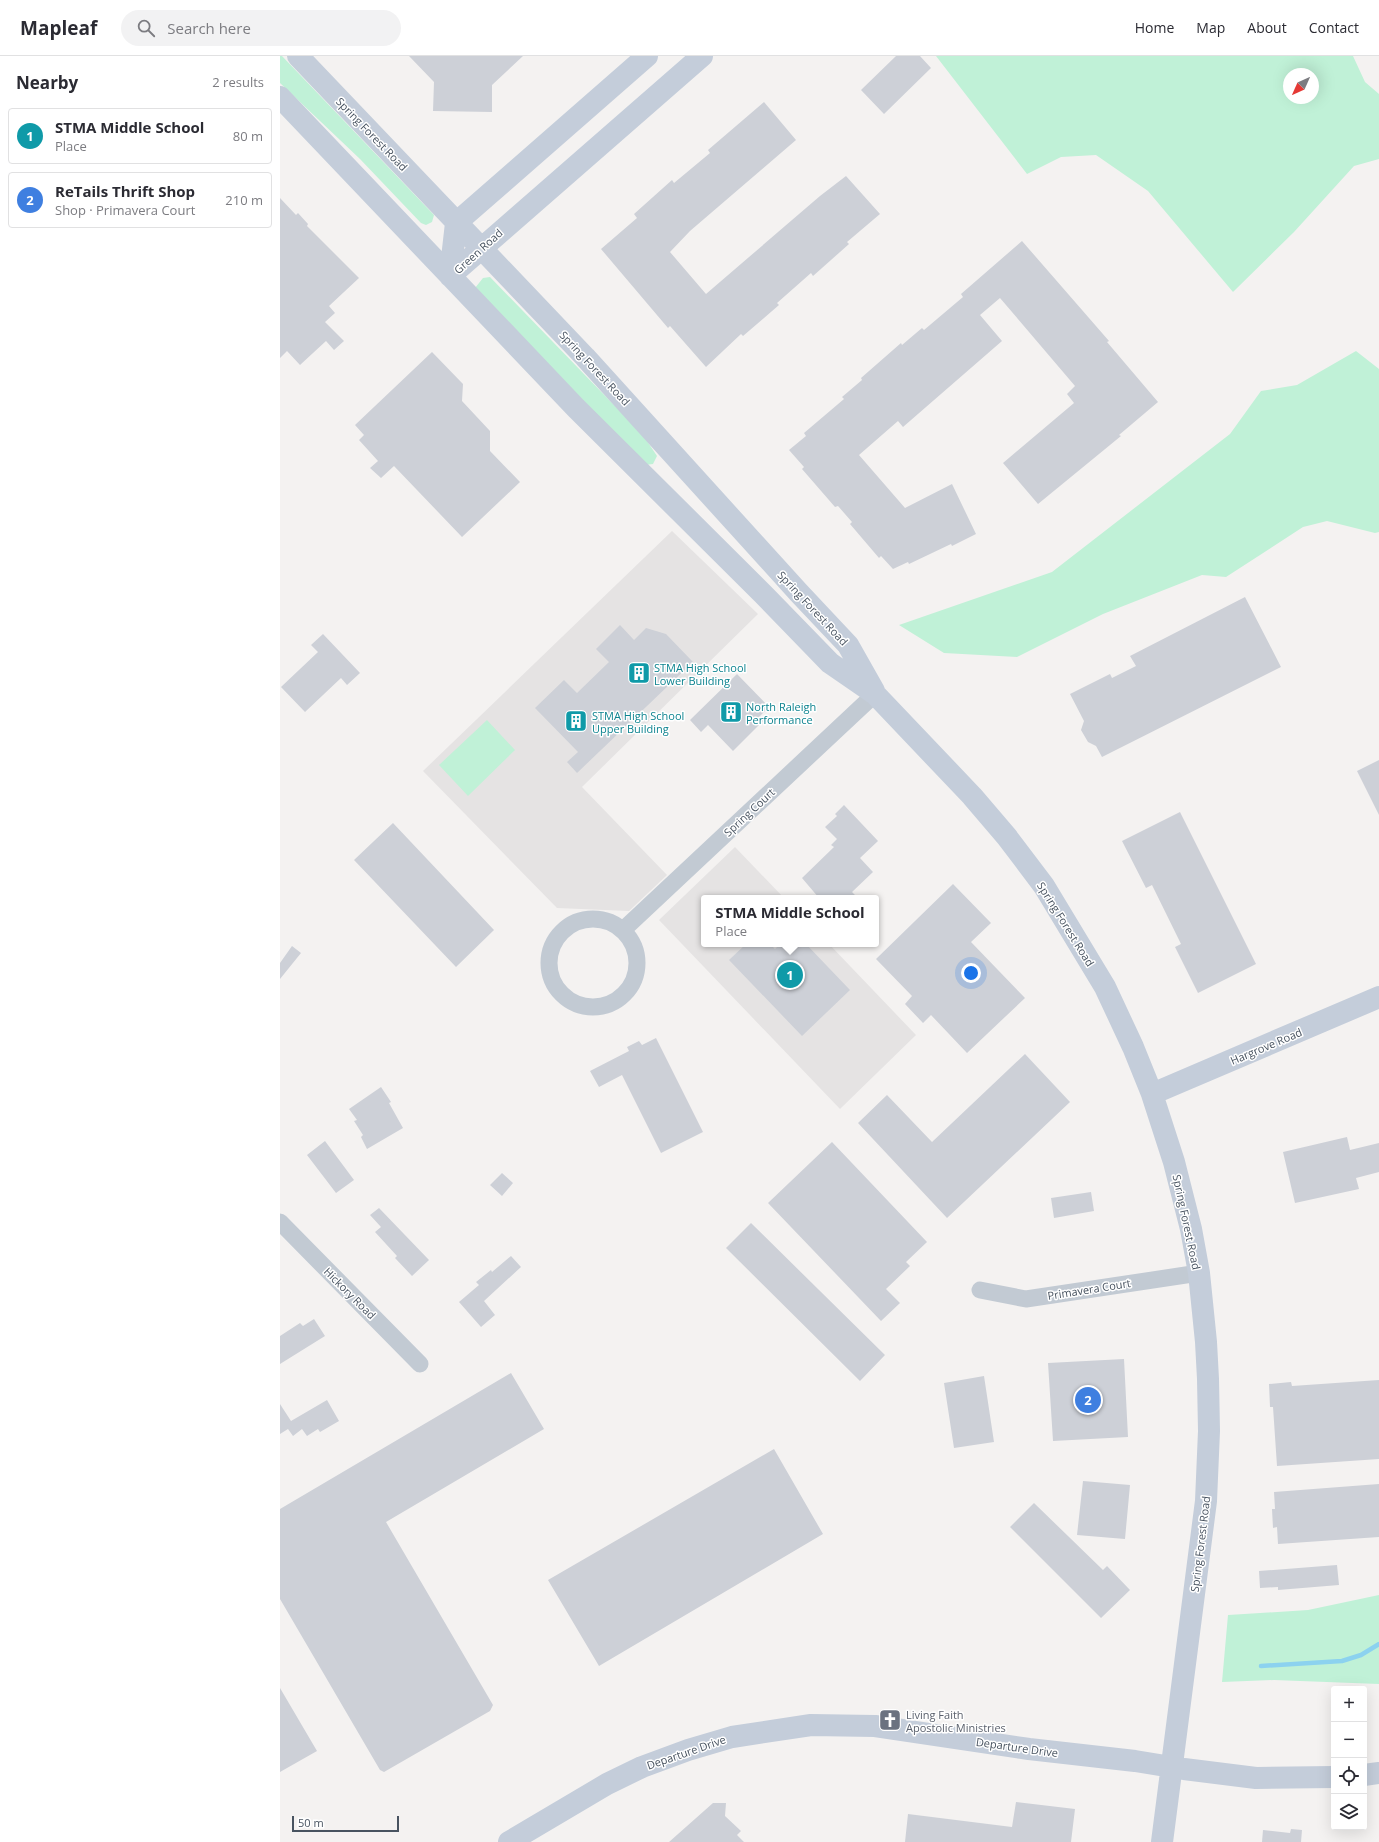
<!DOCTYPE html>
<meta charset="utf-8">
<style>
body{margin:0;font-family:"Open Sans",sans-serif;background:#f2f2f3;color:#2b2b33}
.controls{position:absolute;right:12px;bottom:12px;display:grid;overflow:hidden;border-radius:4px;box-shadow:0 4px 16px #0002}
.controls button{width:36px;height:36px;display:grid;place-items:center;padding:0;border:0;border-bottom:1px solid #e1e1e2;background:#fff;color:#2b2b33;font:20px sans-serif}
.compass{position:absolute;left:1003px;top:12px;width:36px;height:36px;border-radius:50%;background:#fff;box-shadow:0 4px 16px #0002;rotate:225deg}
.scale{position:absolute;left:12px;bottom:10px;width:107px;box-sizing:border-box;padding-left:4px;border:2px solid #485360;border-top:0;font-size:11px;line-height:14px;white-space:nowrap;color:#485360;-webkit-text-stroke:3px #fff;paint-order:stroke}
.you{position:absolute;left:691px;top:917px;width:14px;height:14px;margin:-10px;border:3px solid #fff;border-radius:50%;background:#1a73e8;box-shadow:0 0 0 6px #1a73e833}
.badge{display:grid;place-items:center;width:26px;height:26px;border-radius:50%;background:#2563eb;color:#fff;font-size:13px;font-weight:700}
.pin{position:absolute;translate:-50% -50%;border:2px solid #fff;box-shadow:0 1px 4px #0006}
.popup{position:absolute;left:421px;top:839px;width:178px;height:52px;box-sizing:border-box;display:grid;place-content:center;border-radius:4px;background:#fff;filter:drop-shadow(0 1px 3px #0005);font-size:13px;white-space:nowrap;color:#7c7c81}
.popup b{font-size:15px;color:#2b2b33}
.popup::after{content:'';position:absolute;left:50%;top:100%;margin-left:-8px;border:8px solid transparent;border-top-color:#fff}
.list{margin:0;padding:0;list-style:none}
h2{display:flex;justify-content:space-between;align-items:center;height:52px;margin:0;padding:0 16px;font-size:17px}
h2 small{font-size:13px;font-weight:400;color:#7c7c81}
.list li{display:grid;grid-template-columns:26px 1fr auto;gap:12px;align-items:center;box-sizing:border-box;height:56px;margin:0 8px 8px;padding:0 8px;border:1px solid #e1e1e2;border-radius:4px}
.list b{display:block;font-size:15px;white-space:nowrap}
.list p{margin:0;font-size:13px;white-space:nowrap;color:#7c7c81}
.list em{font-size:13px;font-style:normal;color:#7c7c81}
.icon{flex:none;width:22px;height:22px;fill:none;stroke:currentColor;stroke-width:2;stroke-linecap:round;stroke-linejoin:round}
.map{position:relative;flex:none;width:1099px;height:1786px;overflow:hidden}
header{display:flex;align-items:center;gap:24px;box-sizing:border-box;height:56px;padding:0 20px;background:#fff;border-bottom:1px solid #e1e1e2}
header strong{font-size:19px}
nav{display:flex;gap:22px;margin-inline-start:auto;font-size:14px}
.search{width:280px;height:36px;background:#f2f2f3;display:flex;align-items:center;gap:10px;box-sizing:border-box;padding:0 14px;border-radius:22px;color:#7c7c81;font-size:15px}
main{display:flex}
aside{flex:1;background:#fff}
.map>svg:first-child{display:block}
</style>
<header>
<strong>Mapleaf</strong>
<div class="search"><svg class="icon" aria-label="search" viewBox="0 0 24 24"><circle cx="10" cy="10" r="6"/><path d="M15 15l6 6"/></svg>Search here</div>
<nav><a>Home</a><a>Map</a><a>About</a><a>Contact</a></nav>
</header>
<main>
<aside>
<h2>Nearby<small>2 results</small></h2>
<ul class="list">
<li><span class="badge" style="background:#0f9aa8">1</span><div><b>STMA Middle School</b><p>Place</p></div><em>80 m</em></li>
<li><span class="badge" style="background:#3f7fe0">2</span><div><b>ReTails Thrift Shop</b><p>Shop · Primavera Court</p></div><em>210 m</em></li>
</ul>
</aside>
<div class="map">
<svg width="1099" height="1786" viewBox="0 0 1099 1786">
<rect width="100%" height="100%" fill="#f4f2f1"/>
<path fill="#e5e3e3" d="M392,475L478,558L302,731L387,819L349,855L277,852L143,715Z
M455,791L504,842H424V888H549L636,979L560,1053L379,864Z"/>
<path fill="#c0f1d7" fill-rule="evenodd" d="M0,0H2L154,159L152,166L146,169L141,167L80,103L0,27Z
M656,0H1073L1085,26L1099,38V103L1074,110L1014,176L953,236L868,135L816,99L781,101L747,118ZM1009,18H1033V42H1009Z
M210,221L363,379L377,400L373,408L365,409L195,232L203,222Z
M1076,295L1099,313V476L1095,477L1047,465L1023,471L946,521L922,519L823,558L737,601L664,597L619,569L772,516L950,378L981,335L1017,329Z
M207,664L235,694L188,740L159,709Z
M1099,1539V1628L994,1624L942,1626L948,1559L1028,1554Z"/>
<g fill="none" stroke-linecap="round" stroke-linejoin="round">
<path stroke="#8cd2ef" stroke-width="4.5" d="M981,1610L1062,1605L1081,1599L1099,1588"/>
</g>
<path fill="#cdd0d7" d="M129,0H243L212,29V56L153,55L154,26Z
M616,0H640L651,12L604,58L581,34Z
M484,46L516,84L410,175L390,196L426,238L540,140L566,120L600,158L567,186L569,188L533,220L531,217L497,247L499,249L463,280L461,278L426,311L390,270L388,272L321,193L357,162L354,158L392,124L394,127L430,97L428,94Z
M0,142L16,159L18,157L28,168L27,170L79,222L49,250L55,257L45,266L64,285L54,294L46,285L20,309L7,295L0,302Z
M742,185L829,285L827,286L878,346L839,379L841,380L758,448L723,407L794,347L787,338L795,330L720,242L700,259L722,285L623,371L618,365L579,399L625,452L672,428L696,478L672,490L671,488L629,508L628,506L613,513L601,500L599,502L570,468L572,466L558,450L555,451L522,413L524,411L509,394L526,380L524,377L564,343L562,341L582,324L581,322L621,287L622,289L642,272L644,274L683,241L681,238Z
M152,296L183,328L182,345L210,375V395L240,426L182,481L114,410L101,422L90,412L98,405L79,384L84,379L75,369Z
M965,541L1001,611L822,701L816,690L808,686L801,674L804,665L790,638L830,618L832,622L856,610L850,600Z
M340,569L354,584L366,572L386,578L413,606L297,717L287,706L298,696L255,652L284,624L297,637L329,606L316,593Z
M43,578L80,617L67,629L61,622L25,656L1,631L38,596L31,589Z
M457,618L489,651L480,660L484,664L453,695L428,669L421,676L410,664Z
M1099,704V759L1077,715Z
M564,749L598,785L580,802L593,816L572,836L578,842H539L522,822L554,791L551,789L557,783L545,771L557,760L555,758Z
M900,756L976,908L918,937L895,891L901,888L872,829L866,832L842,785Z
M113,767L214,874L176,911L74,804Z
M673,828L711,867L691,886L745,942L687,997L651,959L643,967L625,948L632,940L596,903Z
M466,888H490L495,893L500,888H526L570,934L522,980L449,904Z
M12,890L21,897L0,923V907Z
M376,982L423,1076L381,1097L342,1019L319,1031L310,1015L349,995L347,991L359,985L362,989Z
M745,998L790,1046L667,1162L578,1067L607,1039L652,1086Z
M101,1031L111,1046L109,1047L123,1072L87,1093L81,1081L83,1079L74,1065L77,1064L69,1053Z
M1067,1081L1070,1094L1099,1087V1116L1076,1122L1079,1133L1015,1147L1003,1096Z
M45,1085L74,1124L56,1137L27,1099Z
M552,1086L647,1186L626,1206L630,1210L606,1233L620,1247L601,1265L488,1147Z
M222,1117L233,1127L222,1140L210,1129Z
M811,1136L814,1155L774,1162L771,1142Z
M99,1152L149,1204L132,1220L115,1202L117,1200L95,1176L101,1171L90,1159Z
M471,1167L605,1299L580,1325L446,1192Z
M231,1200L241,1211L204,1245L215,1259L201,1271L179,1246L199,1229L196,1226L211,1214L212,1216Z
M34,1263L45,1280L0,1308V1280L20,1267L23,1270Z
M844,1303L848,1381L773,1385L768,1307Z
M231,1317L264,1373L106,1466L213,1649L210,1655L104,1716L100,1714L0,1543V1453Z
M704,1320L714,1386L674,1392L664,1327Z
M1099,1324V1403L997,1410L993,1351H990L989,1328L1011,1326L1012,1330Z
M47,1344L59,1365L40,1376L38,1373L27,1380L22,1373L13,1380L8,1373L0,1378V1348L11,1365Z
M494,1393L543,1478L319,1610L268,1524Z
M803,1425L850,1429L845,1483L797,1479Z
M1099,1428V1481L998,1488L997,1471L993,1472L992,1453H995L994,1436Z
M754,1447L823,1514L827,1510L850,1534L821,1562L730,1471Z
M1057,1509L1059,1529L998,1534V1531L980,1532L979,1515Z
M0,1632L37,1695L0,1716Z
M736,1746L795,1753L791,1786H625L628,1758L732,1771Z
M433,1747H446L445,1760L461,1775L457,1779L464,1786H389Z
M1011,1773L1022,1774L1021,1786H982L983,1774L1010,1777Z"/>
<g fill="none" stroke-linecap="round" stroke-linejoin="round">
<path stroke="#c2cad3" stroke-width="17" d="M269 907a44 44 0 1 1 88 0a44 44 0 1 1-88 0Z
M343,874L595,638
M0,1166L140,1308
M700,1234L746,1243L919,1217"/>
<path stroke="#c4cdda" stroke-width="22" d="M18,0L305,301L519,537L568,589L594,635
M0,41L296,352L483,538L550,607L595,638L692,740L727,781L764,830L825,931L853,991L872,1038L894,1106L911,1173L919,1217L926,1286L928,1323L929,1375L926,1445L882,1786
M170,220L422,0
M170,220L176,167L367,0
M872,1038L1099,941
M1084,1719L1099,1717
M229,1786L327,1728L362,1711L408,1694L452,1681L531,1669L595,1670L749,1693L855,1705L904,1713L976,1722L1054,1721"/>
</g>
<defs>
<g id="building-square" transform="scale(1.15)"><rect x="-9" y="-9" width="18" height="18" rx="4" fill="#0f9aa8" stroke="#fff"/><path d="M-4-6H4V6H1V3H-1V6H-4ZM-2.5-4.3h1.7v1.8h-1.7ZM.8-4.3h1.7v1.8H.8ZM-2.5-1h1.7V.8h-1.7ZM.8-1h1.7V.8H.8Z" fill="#fff"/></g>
<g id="church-square" transform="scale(1.15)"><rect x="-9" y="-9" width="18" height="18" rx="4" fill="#6b7280" stroke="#fff"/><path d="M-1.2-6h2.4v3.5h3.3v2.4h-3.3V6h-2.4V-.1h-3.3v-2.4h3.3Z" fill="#fff"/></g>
</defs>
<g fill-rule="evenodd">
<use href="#building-square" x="359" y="617"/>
<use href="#building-square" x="451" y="656"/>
<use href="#building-square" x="296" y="665"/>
<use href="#church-square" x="610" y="1664"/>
</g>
<g text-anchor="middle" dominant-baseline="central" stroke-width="3" stroke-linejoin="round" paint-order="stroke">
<g font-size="11" fill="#485360" stroke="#fff">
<text transform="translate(92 78) rotate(46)">Spring Forest Road</text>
<text transform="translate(198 195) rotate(-42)">Green Road</text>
<text transform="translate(315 312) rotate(47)">Spring Forest Road</text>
<text transform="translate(533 552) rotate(47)">Spring Forest Road</text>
<text transform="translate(469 756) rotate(-43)">Spring Court</text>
<text transform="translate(786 868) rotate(58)">Spring Forest Road</text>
<text transform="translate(986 990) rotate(-23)">Hargrove Road</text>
<text transform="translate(907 1166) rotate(78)">Spring Forest Road</text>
<text transform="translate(809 1233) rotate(-9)">Primavera Court</text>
<text transform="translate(70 1237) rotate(45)">Hickory Road</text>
<text transform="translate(920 1488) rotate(-83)">Spring Forest Road</text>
<text transform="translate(737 1691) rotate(8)">Departure Drive</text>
<text transform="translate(406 1696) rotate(-19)">Departure Drive</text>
</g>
<g font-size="11" fill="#0d838f" stroke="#fff" text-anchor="start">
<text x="374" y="611">STMA High School<tspan x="374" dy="13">Lower Building</tspan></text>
<text x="466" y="650">North Raleigh<tspan x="466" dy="13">Performance</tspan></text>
<text x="312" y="659">STMA High School<tspan x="312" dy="13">Upper Building</tspan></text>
</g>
<g font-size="11" fill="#5b616d" stroke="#fff" text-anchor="start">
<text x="626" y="1658">Living Faith<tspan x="626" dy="13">Apostolic Ministries</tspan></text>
</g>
</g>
</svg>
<div class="controls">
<button>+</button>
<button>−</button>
<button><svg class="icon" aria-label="locate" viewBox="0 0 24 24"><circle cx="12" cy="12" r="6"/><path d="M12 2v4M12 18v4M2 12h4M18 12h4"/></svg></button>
<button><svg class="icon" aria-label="layers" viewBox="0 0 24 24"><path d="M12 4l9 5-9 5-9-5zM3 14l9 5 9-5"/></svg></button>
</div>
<svg class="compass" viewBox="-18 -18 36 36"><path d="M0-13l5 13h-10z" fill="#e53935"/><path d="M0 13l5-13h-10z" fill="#7c7c81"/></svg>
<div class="scale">50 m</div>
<div class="you"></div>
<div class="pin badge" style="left:510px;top:919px;background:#0f9aa8">1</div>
<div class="popup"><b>STMA Middle School</b>Place</div>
<div class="pin badge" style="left:808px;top:1344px;background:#3f7fe0">2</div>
</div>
</main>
